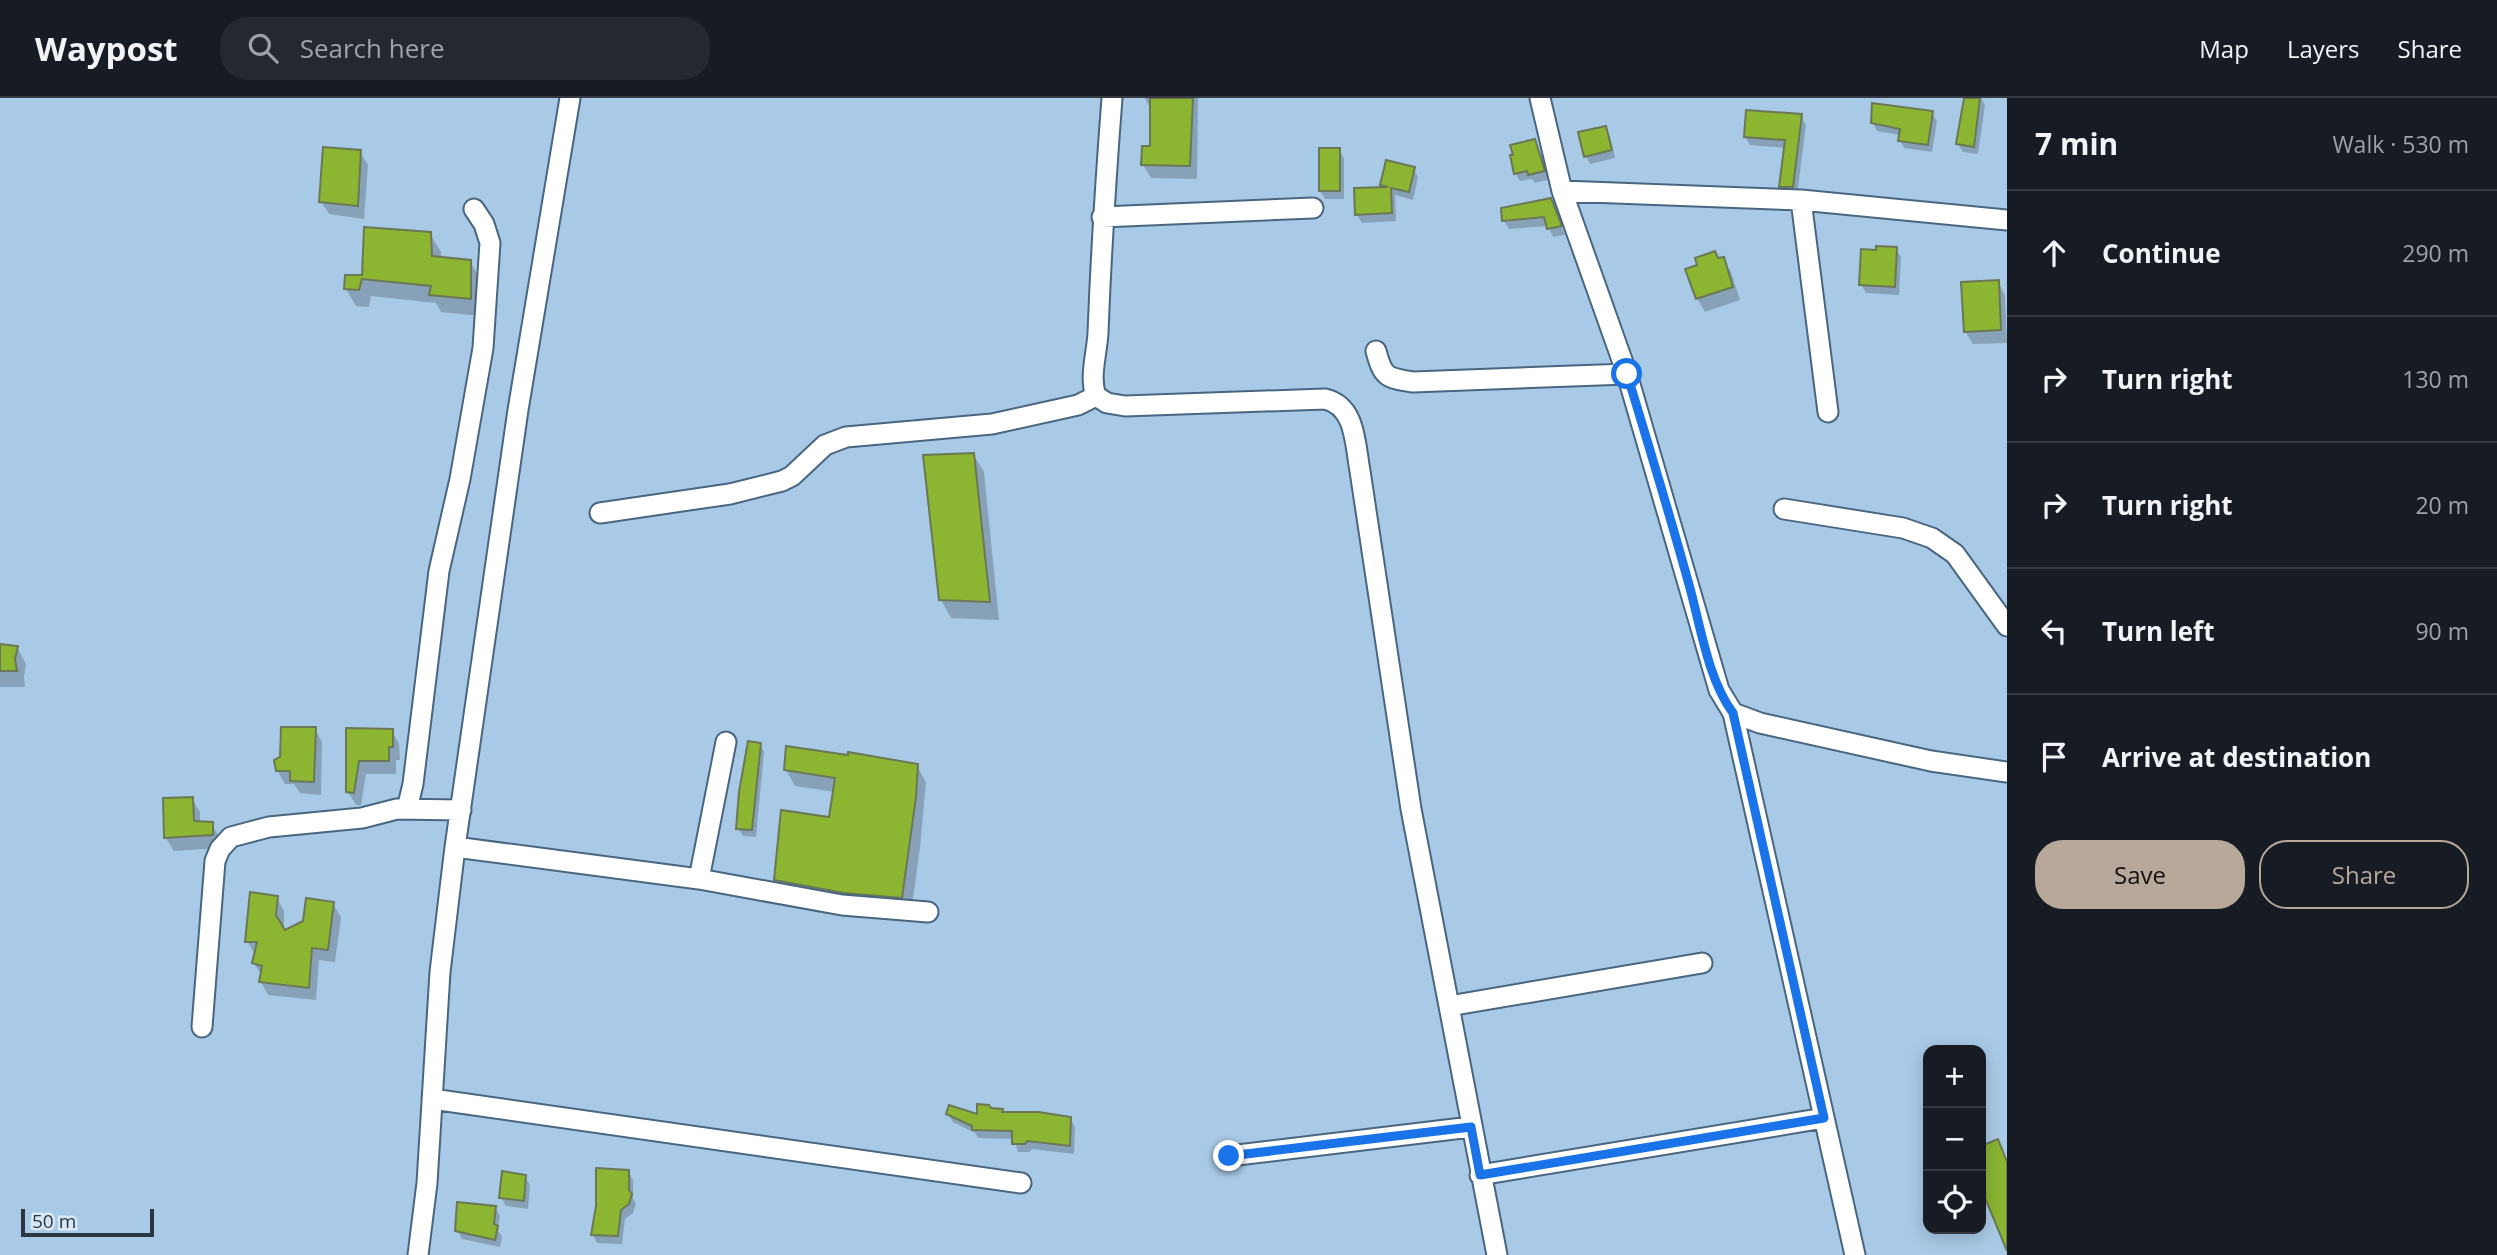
<!DOCTYPE html>
<meta charset="utf-8">
<style>
body{margin:0;font-family:"Open Sans",sans-serif;background:#242831;color:#f1f3f6}
.controls{position:absolute;right:21px;bottom:21px;display:grid;overflow:hidden;border-radius:14px;box-shadow:0 4px 18px #0003}
.controls button{width:63px;height:63px;display:grid;place-items:center;padding:0;border:0;border-bottom:2px solid #363941;background:#171b24;color:#f1f3f6;font:35px sans-serif}
.scale{position:absolute;left:21px;bottom:18px;width:133px;box-sizing:border-box;padding-left:7px;border:4px solid #2a3743;border-top:0;font-size:19px;line-height:24px;white-space:nowrap;color:#2a3743;-webkit-text-stroke:5px #d8e8f7;paint-order:stroke}
.stop{position:absolute;width:21px;height:21px;margin:-16px;border:5px solid #1a73e8;border-radius:50%;background:#fff}
.stop.end{background:#1a73e8;border-color:#fff;box-shadow:0 2px 7px #0008}
.list{margin:0;padding:0;list-style:none}
h2{display:flex;justify-content:space-between;align-items:center;height:91px;margin:0;padding:0 28px;font-size:30px}
h2 small{font-size:23px;font-weight:400;color:#9ea1a6}
.list li{display:grid;grid-template-columns:46px 1fr auto;gap:21px;align-items:center;box-sizing:border-box;height:126px;padding:0 28px;border-top:2px solid #363941}
.list b{display:block;font-size:26px;white-space:nowrap}
.list em{font-size:23px;font-style:normal;color:#9ea1a6}
.actions{display:flex;gap:14px;padding:21px 28px}
.actions a{flex:1;padding:16px 0;border:2px solid #b7a899;border-radius:28px;text-align:center;font-size:24px;color:#b7a899}
.actions .main{background:#b7a899;color:#111}
.icon{flex:none;width:38px;height:38px;fill:none;stroke:currentColor;stroke-width:2;stroke-linecap:round;stroke-linejoin:round}
.map{position:relative;flex:none;width:2007px;height:1157px;overflow:hidden}
header{display:flex;align-items:center;gap:42px;box-sizing:border-box;height:98px;padding:0 35px;background:#171b24;border-bottom:2px solid #363941}
header strong{font-size:33px}
nav{display:flex;gap:38px;margin-inline-start:auto;font-size:24px}
.search{width:490px;height:63px;background:#242831;display:flex;align-items:center;gap:18px;box-sizing:border-box;padding:0 24px;border-radius:28px;color:#9ea1a6;font-size:26px}
main{display:flex}
aside{flex:1;background:#171b24}
.map>svg:first-child{display:block}
</style>
<header>
<strong>Waypost</strong>
<div class="search"><svg class="icon" aria-label="search" viewBox="0 0 24 24"><circle cx="10" cy="10" r="6"/><path d="M15 15l6 6"/></svg>Search here</div>
<nav><a>Map</a><a>Layers</a><a>Share</a></nav>
</header>
<main>
<div class="map">
<svg width="2007" height="1157" viewBox="0 0 2007 1157">
<rect width="100%" height="100%" fill="#a9cae7"/>
<path fill="#0003" d="M1145,0H1198L1197,81L1151,80L1143,67L1151,50L1152,14Z
M1966,0H1981L1985,7L1978,56L1963,54L1958,46Z
M1932,15L1937,23L1932,54L1904,50L1900,42V37L1877,33L1873,25Z
M1801,18L1806,27L1797,97H1786L1781,89L1786,50L1750,47L1745,39Z
M1605,30L1610,38L1615,60L1590,66L1586,58Z
M1534,43L1544,62L1548,82L1535,85L1532,81L1520,83L1515,75Z
M1339,52L1344,60V101H1325L1320,93Z
M360,54L368,67L364,121L329,116L321,103Z
M1413,70L1418,79L1413,102L1395,97L1396,123L1362,125L1357,117L1384,91L1382,87Z
M1551,102L1565,137L1553,139L1548,128L1509,131L1504,123Z
M430,136L441,154V160L470,163L480,181V218L441,214L436,205L371,198L369,209L356,208L346,191Z
M1896,151L1901,159L1899,197L1866,195L1861,186L1878,154Z
M1723,161L1731,174L1740,202L1705,214L1697,200L1718,162Z
M1998,184L2005,197L2007,245L1973,246L1965,233Z
M973,356L984,374L999,522L951,520L941,502Z
M0,547L17,549L26,566L24,578L25,589H0Z
M315,631L322,644L321,697L300,695L294,686H285L277,672Z
M348,631L392,633L399,646L400,662H396V676H366L361,707H356L348,694Z
M760,646L764,654L756,739L743,738L738,730Z
M917,668L926,684L920,750L911,815L786,798L776,782L831,721L835,694L795,688L786,672Z
M192,701L200,714V725L212,726L219,739L220,750L174,753L166,740Z
M277,800L284,813V834L333,806L341,819L335,864L319,862L316,902L268,897L261,884L262,878L254,865L256,858L247,843Z
M991,1012L1002,1013L1004,1015L1070,1020L1075,1029L1074,1056L1032,1051L1030,1054H1018L1014,1041L978,1040L975,1035L953,1024L948,1016L979,1018Z
M628,1073L633,1082V1100L636,1106L633,1115L625,1121L622,1146L597,1145L593,1137L598,1108Z
M525,1079L530,1087L528,1111L506,1108L501,1099Z
M495,1109L500,1118L498,1133L502,1138L500,1149L462,1141L457,1132Z"/>
<path fill="#8cb532" stroke="#6a7855" stroke-width="2" d="M1150,0H1193L1190,68L1141,67L1142,48H1150Z
M1964,0H1980L1974,49L1956,46Z
M1872,5L1933,13L1928,47L1898,43L1900,31L1871,25Z
M1746,12L1802,16L1793,89H1779L1785,42L1744,39Z
M1606,28L1612,52L1584,59L1578,34Z
M1535,41L1545,73L1528,77L1527,73L1514,76L1510,57H1513L1510,47Z
M323,49L361,52L358,108L319,104Z
M1319,50H1340V93H1319Z
M1386,62L1415,69L1409,94L1391,90L1392,115L1355,117L1354,90L1388,89L1380,87Z
M1551,100L1562,128L1547,131L1544,119L1502,123L1501,110Z
M364,129L431,134L432,158L471,162V201L429,197L431,188L362,181L359,192L344,191L345,177H362Z
M1876,148L1897,149L1895,189L1859,187L1861,151L1876,152Z
M1715,153L1718,160L1724,159L1733,189L1696,201L1685,171L1697,167L1695,160Z
M1999,182L2001,232L1964,234L1961,184Z
M974,355L990,504L939,502L923,357Z
M0,546L18,548L15,561L17,573H0Z
M281,629H316L314,684L290,683V673H276L274,662L280,659Z
M346,630L393,631V649H389V663H359L354,695L346,694Z
M748,643L761,645L752,732L736,731L739,694Z
M786,648L848,657V654L918,666L916,699L902,800L844,795L774,782L781,712L829,719L835,680L784,672Z
M193,699L194,723L213,724V737L164,740L163,700Z
M250,794L278,798L276,817L285,832L303,823L306,800L334,804L328,852L312,850L309,890L259,884L262,868L252,865L257,844H245Z
M977,1006L989,1007L991,1010L1003,1011L1002,1014H1039L1071,1019L1070,1048L1027,1043L1025,1046H1012V1033L972,1032V1028L946,1016L949,1007L977,1016Z
M1998,1041L2007,1064V1153L1981,1090V1048Z
M596,1070L629,1072V1092L632,1096L629,1106L621,1112L618,1138L591,1137L596,1108Z
M502,1073L526,1077L524,1103L499,1100Z
M457,1104L496,1108L494,1126L498,1128L495,1142L455,1133Z"/>
<g fill="none" stroke-linecap="round" stroke-linejoin="round">
<g stroke="#496680" stroke-width="23">
<path id="minor" d="M1112,0C1106,78 1101,156 1098,235C1097,255 1089,279 1096,298L1107,305L1125,308L1325,301C1356,308 1355,346 1360,373L1411,711L1497,1157
M1540,0L1562,93L1627,276L1719,592L1733,615L1760,625L1931,663L2007,674
M1562,93L1801,102L2007,122
M1801,102L1828,314
M1102,119L1313,110
M1376,253C1383,279 1386,280 1413,284L1627,276
M1784,411L1903,430L1932,440L1955,456L2007,528
M600,415L730,396L782,383L792,378L825,347L846,339L992,326L1078,307L1096,298
M1733,615L1855,1157
M407,711L413,686L439,473L460,381L483,250L490,145L484,126L474,111
M455,749L699,781L842,807L928,814
M699,781L726,644
M1449,908L1702,865
M202,929L215,763L220,751L231,739L269,729L362,720L397,711L461,712
M432,1001L1021,1085
M1229,1058L1471,1029
M1480,1077L1824,1020
M418,1157L427,1085L440,874L455,749L518,312L570,0"/>
</g>
<use href="#minor" stroke="#fff" stroke-width="19"/>
</g>
<g fill="none" stroke-linecap="round" stroke-linejoin="round">
<path stroke="#1a73e8" stroke-width="9" d="M1229,1058L1471,1029L1480,1077L1824,1020L1733,615C1707,580 1700,524 1688,483C1669,414 1648,345 1627,276"/>
</g>
</svg>
<div class="controls">
<button>+</button>
<button>−</button>
<button><svg class="icon" aria-label="locate" viewBox="0 0 24 24"><circle cx="12" cy="12" r="6"/><path d="M12 2v4M12 18v4M2 12h4M18 12h4"/></svg></button>
</div>
<div class="scale">50 m</div>
<div class="stop" style="left:1627px;top:276px"></div>
<div class="stop end" style="left:1229px;top:1058px"></div>
</div>
<aside>
<h2>7 min<small>Walk · 530 m</small></h2>
<ul class="list">
<li><svg class="icon" aria-label="ahead" viewBox="0 0 24 24"><path d="M12 20V5M6 11l6-6 6 6"/></svg><div><b>Continue</b></div><em>290 m</em></li>
<li><svg class="icon" aria-label="right" viewBox="0 0 24 24"><path d="M7 20v-9h11M14 6l5 5-5 5"/></svg><div><b>Turn right</b></div><em>130 m</em></li>
<li><svg class="icon" aria-label="right" viewBox="0 0 24 24"><path d="M7 20v-9h11M14 6l5 5-5 5"/></svg><div><b>Turn right</b></div><em>20 m</em></li>
<li><svg class="icon" aria-label="left" viewBox="0 0 24 24"><path d="M17 20v-9H6M10 6l-5 5 5 5"/></svg><div><b>Turn left</b></div><em>90 m</em></li>
<li><svg class="icon" aria-label="arrive" viewBox="0 0 24 24"><path d="M6 21V4h12l-3 4 3 4H6"/></svg><div><b>Arrive at destination</b></div></li>
</ul>
<div class="actions"><a class="main">Save</a><a>Share</a></div>
</aside>
</main>
